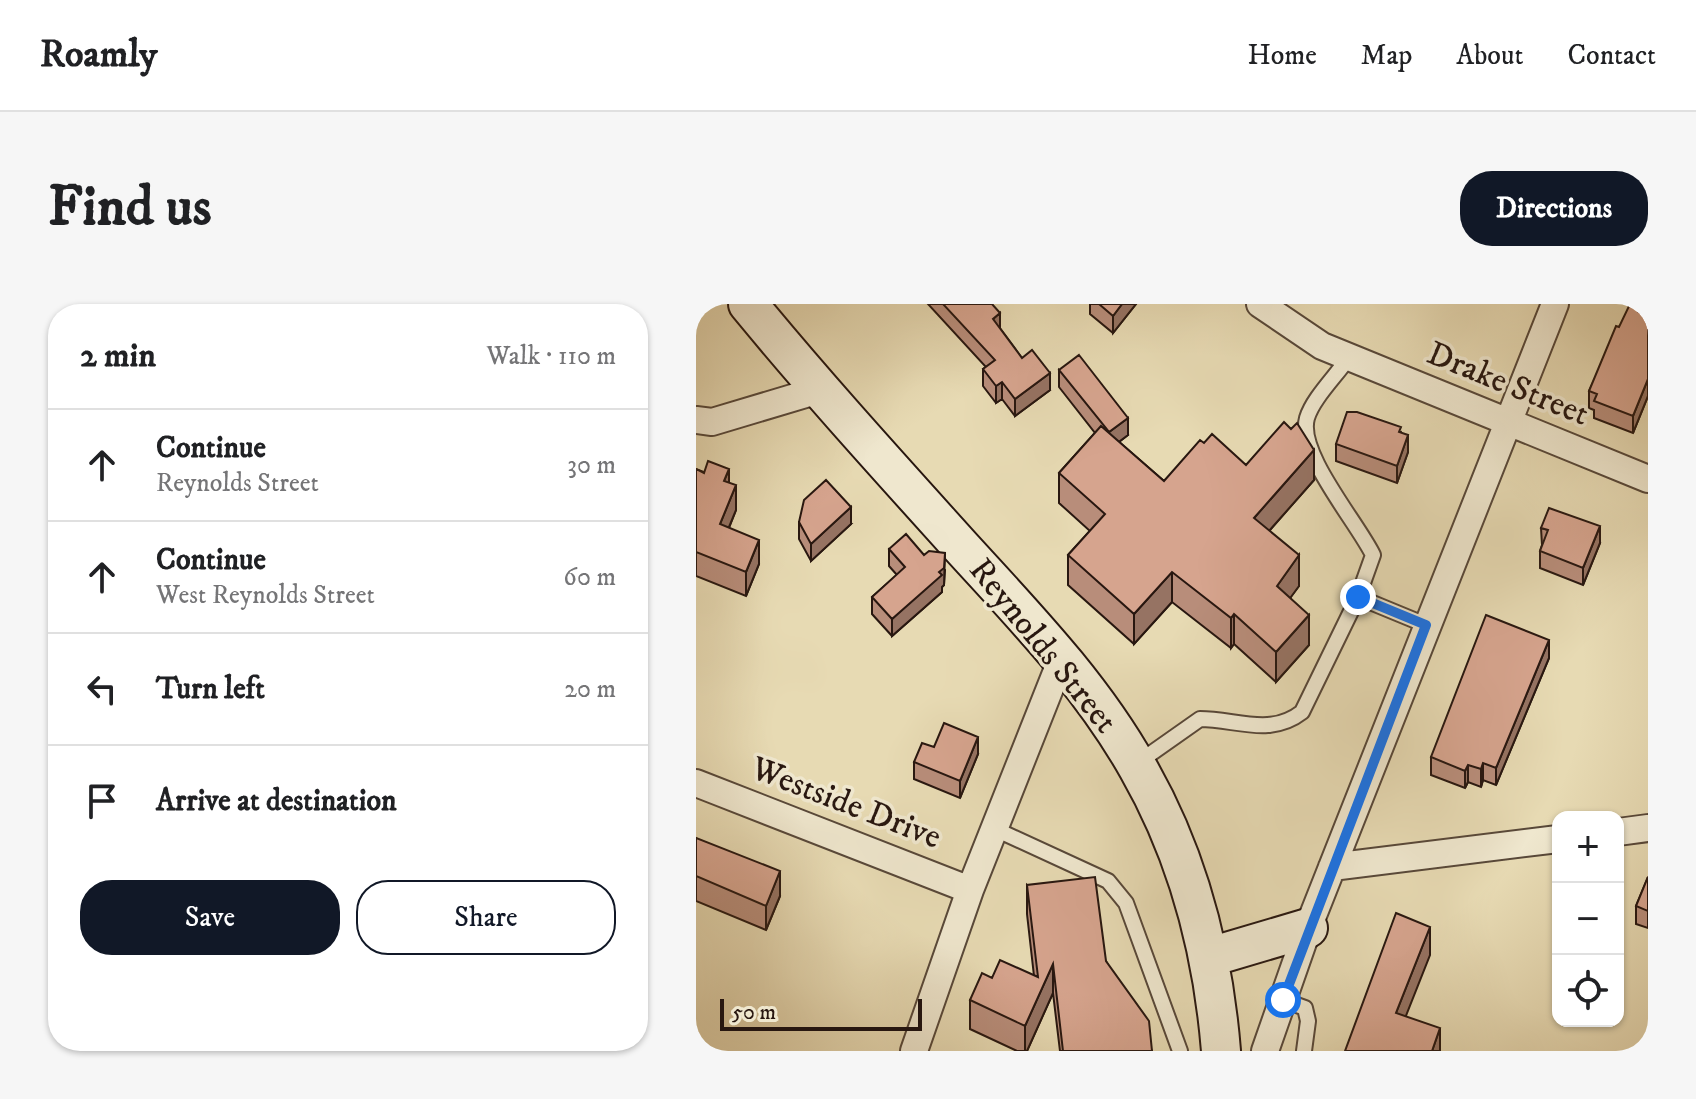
<!DOCTYPE html>
<meta charset="utf-8">
<style>
body{margin:0;font-family:"IM FELL DW Pica",serif;background:#f6f6f6;color:#202124}
.controls{position:absolute;right:24px;bottom:24px;display:grid;overflow:hidden;border-radius:16px;box-shadow:0 2px 6px #0004}
.controls button{width:72px;height:72px;display:grid;place-items:center;padding:0;border:0;border-bottom:2px solid #e0e0e0;background:#fff;color:#202124;font:40px sans-serif}
.scale{position:absolute;left:24px;bottom:20px;width:202px;box-sizing:border-box;padding-left:8px;border:4px solid #281710;border-top:0;font-size:22px;line-height:28px;white-space:nowrap;color:#281710;-webkit-text-stroke:6px #efe7ce;paint-order:stroke}
.stop{position:absolute;width:24px;height:24px;margin:-18px;border:6px solid #1a73e8;border-radius:50%;background:#fff}
.stop.end{background:#1a73e8;border-color:#fff;box-shadow:0 2px 8px #0008}
.list{margin:0;padding:0;list-style:none}
h2{display:flex;justify-content:space-between;align-items:center;height:104px;margin:0;padding:0 32px;font-size:34px}
h2 small{font-size:26px;font-weight:400;color:#757577}
.list li{display:grid;grid-template-columns:52px 1fr auto;gap:24px;align-items:center;box-sizing:border-box;height:112px;padding:0 32px;border-top:2px solid #e0e0e0}
.list b{display:block;font-size:30px;white-space:nowrap}
.list p{margin:0;font-size:26px;white-space:nowrap;color:#757577}
.list em{font-size:26px;font-style:normal;color:#757577}
.actions{display:flex;gap:16px;padding:24px 32px}
.actions a{flex:1;padding:18px 0;border:2px solid #111827;border-radius:32px;text-align:center;font-size:28px;color:#111827}
.actions .main{background:#111827;color:#fff}
.icon{flex:none;width:44px;height:44px;fill:none;stroke:currentColor;stroke-width:2;stroke-linecap:round;stroke-linejoin:round}
.map{position:relative;flex:none;width:952px;height:747px;overflow:hidden;border-radius:32px}
header{display:flex;align-items:center;gap:48px;box-sizing:border-box;height:112px;padding:0 40px;background:#fff;border-bottom:2px solid #e0e0e0}
header strong{font-size:38px}
nav{display:flex;gap:44px;margin-inline-start:auto;font-size:28px}
.intro{display:flex;align-items:center;justify-content:space-between;box-sizing:border-box;height:192px;padding:0 48px}
h1{margin:0;font-size:56px}
.button{padding:20px 36px;border-radius:32px;background:#111827;color:#fff;font-size:28px;font-weight:700}
main{display:flex;gap:48px;padding:0 48px}
aside{flex:1;background:#fff;border-radius:32px;box-shadow:0 2px 6px #0004}
.map>svg:first-child{display:block}
</style>
<header>
<strong>Roamly</strong>
<nav><a>Home</a><a>Map</a><a>About</a><a>Contact</a></nav>
</header>
<div class="intro"><h1>Find us</h1><a class="button">Directions</a></div>
<main>
<aside>
<h2>2 min<small>Walk · 110 m</small></h2>
<ul class="list">
<li><svg class="icon" aria-label="ahead" viewBox="0 0 24 24"><path d="M12 20V5M6 11l6-6 6 6"/></svg><div><b>Continue</b><p>Reynolds Street</p></div><em>30 m</em></li>
<li><svg class="icon" aria-label="ahead" viewBox="0 0 24 24"><path d="M12 20V5M6 11l6-6 6 6"/></svg><div><b>Continue</b><p>West Reynolds Street</p></div><em>60 m</em></li>
<li><svg class="icon" aria-label="left" viewBox="0 0 24 24"><path d="M17 20v-9H6M10 6l-5 5 5 5"/></svg><div><b>Turn left</b></div><em>20 m</em></li>
<li><svg class="icon" aria-label="arrive" viewBox="0 0 24 24"><path d="M6 21V4h12l-3 4 3 4H6"/></svg><div><b>Arrive at destination</b></div></li>
</ul>
<div class="actions"><a class="main">Save</a><a>Share</a></div>
</aside>
<div class="map">
<svg width="952" height="747" viewBox="0 0 952 747">
<rect width="100%" height="100%" fill="#e7dab3"/>
<filter id="stains"><feTurbulence type="fractalNoise" baseFrequency=".0025" numOctaves="4"/><feColorMatrix values="0 0 0 0 .2 0 0 0 0 .09 0 0 0 0 .02 0 0 0 .5 -.17"/></filter>
<radialGradient id="worn" r=".72"><stop offset=".6" stop-color="#630" stop-opacity="0"/><stop offset="1" stop-color="#630" stop-opacity=".3"/></radialGradient>
<g fill="none" stroke-linecap="round" stroke-linejoin="round">
<g stroke="#584839" stroke-width="18">
<path id="lane" d="M653,53C641,71 617,94 611,114C601,149 661,218 677,251L662,293
M440,460L504,415C540,415 574,433 606,408L662,293L730,321
M299,525L412,577L430,599L484,747
M587,696L609,704L612,717L608,747"/>
</g>
<g stroke="#584839" stroke-width="30">
<path id="street" d="M564,0L626,42L952,175
M0,116L16,118L123,86
M0,479L274,586
M922,528L952,524
M636,563L862,535
M218,747L274,586L366,354
M569,747L612,624L859,0"/>
</g>
<g stroke="#281710" stroke-width="42">
<path id="secondary" d="M52,0C122,85 195,165 268,246C331,315 396,382 442,464C492,551 517,648 525,747
M514,653L612,624"/>
</g>
<use href="#lane" stroke="#efe7ce" stroke-width="14"/>
<use href="#street" stroke="#efe7ce" stroke-width="26"/>
<use href="#secondary" stroke="#efe7ce" stroke-width="38"/>
</g>
<path fill="#b88d7a" stroke="#281710" stroke-width="2" d="M232,0H296L304,24L326,54L354,86L319,112L306,95L300,99L287,82V65L290,63Z
M394,0H440L417,29L394,10Z
M952,0V92L937,129L898,114V106L893,104V87L923,23Z
M363,66L432,131L423,138L468,177L508,139L550,161L618,176L573,227L603,282L594,294L613,341L580,378L538,340L535,344L476,298L438,340L372,281V251L394,227L363,199V169L399,129L363,83Z
M705,128L712,148L701,179L640,157V140Z
M0,165L33,178L40,206L33,224L63,260L50,292L0,272Z
M103,218L155,220L115,257L103,235Z
M845,224L904,239L887,281L844,264V247L846,241Z
M193,245L228,251L249,266L248,281L246,283V288L196,332L176,310V293L201,271L193,262Z
M853,354L800,481L787,476L785,483L772,478L769,484L735,471V453Z
M238,443L282,450L264,494L218,475V458Z
M0,534L84,592L70,626L0,597Z
M952,573V624L940,620V602Z
M331,581L410,657L456,747H364L357,689L331,747H321L274,725V696L296,674L338,672L331,610Z"/>
<path fill="#967363" stroke="#281710" stroke-width="2" d="M426,0H440L417,29V12Z
M304,9V26L297,15Z
M354,69V86L319,112V95Z
M952,75V92L937,129V112Z
M306,78V95L300,99V82Z
M432,114V131L412,146V129Z
M712,131V148L701,179V162Z
M618,146V176L558,244V214Z
M33,165V190L28,177Z
M40,181V206L24,245V220Z
M155,203V220L115,257V240Z
M904,222V239L887,281V264Z
M63,236V260L50,292V268Z
M249,249L248,281L246,283V288L196,332V315L243,268Z
M603,251V282L581,312V282Z
M476,268V298L438,340V310Z
M538,310V340L535,344V314Z
M613,311V341L580,378V348Z
M853,336V354L800,481V464Z
M282,433V450L264,494V477Z
M787,459V476L785,483V465Z
M772,461V478L769,484V467Z
M84,567V592L70,626V602Z
M734,623V651L700,737V709Z
M357,660V689L331,747H329V722Z
M744,724V747H736Z"/>
<path fill="#d6a48e" stroke="#281710" stroke-width="2" d="M247,0H296L304,9L297,15L326,54L336,46L354,69L319,95L306,78L300,82L287,65L299,56Z
M403,0H426L417,12Z
M934,0H952V75L937,112L898,97L901,90L893,87L920,22L923,23Z
M383,51L432,114L413,128L363,66Z
M651,108H661L705,123L703,128L712,131L701,162L640,140Z
M588,118L595,125L601,119L618,146L558,214L603,251L581,282L613,311L580,348L538,310L535,314L476,268L438,310L372,251L409,210L363,169L405,122L468,177L504,136L508,139L516,130L550,161Z
M12,157L33,165L28,177L40,181L24,220L63,236L50,268L0,248V165L8,169Z
M130,176L155,203L115,240L103,218L108,196Z
M853,204L904,222L887,264L844,247L852,226L845,224Z
M210,230L228,251L233,247L249,249L248,264L243,268L246,271L196,315L176,293L209,263L193,245Z
M790,311L853,336L800,464L787,459L785,465L772,461L769,467L735,453Z
M248,419L282,433L264,477L218,458L226,439L238,443Z
M0,534L84,567L70,602L0,572Z
M399,573L410,657L453,717L456,747H367L357,660L329,722L274,696L286,669L296,674L304,656L342,673L331,581Z
M952,573V607L940,602Z
M700,609L734,623L700,709L744,724L736,747H649Z"/>
<g fill="none" stroke-linecap="round" stroke-linejoin="round">
<path stroke="#1a73e8" stroke-width="10" d="M587,696L730,321L662,293"/>
</g>
<g text-anchor="middle" dominant-baseline="central" stroke-width="7" stroke-linejoin="round" paint-order="stroke">
<g font-size="34" fill="#281710" stroke="#efe7ce">
<text transform="translate(812 80) rotate(22)">Drake Street</text>
<text transform="translate(347 342) rotate(51)">Reynolds Street</text>
<text transform="translate(150 499) rotate(21)">Westside Drive</text>
</g>
</g>
<rect width="100%" height="100%" filter="url(#stains)"/>
<rect width="100%" height="100%" fill="url(#worn)"/>
</svg>
<div class="controls">
<button>+</button>
<button>−</button>
<button><svg class="icon" aria-label="locate" viewBox="0 0 24 24"><circle cx="12" cy="12" r="6"/><path d="M12 2v4M12 18v4M2 12h4M18 12h4"/></svg></button>
</div>
<div class="scale">50 m</div>
<div class="stop" style="left:587px;top:696px"></div>
<div class="stop end" style="left:662px;top:293px"></div>
</div>
</main>
